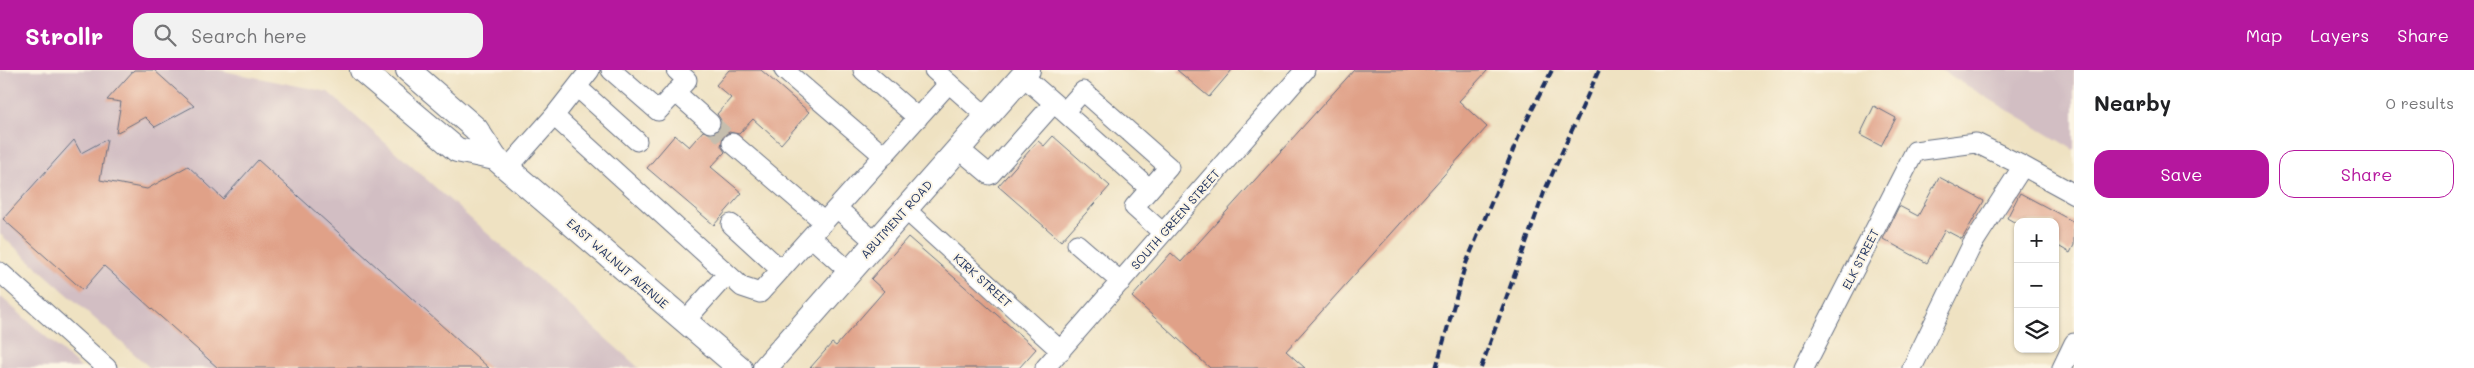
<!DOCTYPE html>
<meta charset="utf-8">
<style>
body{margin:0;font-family:Mali,sans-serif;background:#f2f2f2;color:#202124}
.controls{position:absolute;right:15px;bottom:15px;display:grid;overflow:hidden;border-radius:10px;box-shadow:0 1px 4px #0004}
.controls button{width:45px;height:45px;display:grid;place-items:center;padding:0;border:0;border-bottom:1px solid #e0e0e0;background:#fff;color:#202124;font:25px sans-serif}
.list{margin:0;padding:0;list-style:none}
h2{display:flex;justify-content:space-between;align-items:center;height:65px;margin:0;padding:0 20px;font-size:21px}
h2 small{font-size:16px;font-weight:400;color:#757577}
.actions{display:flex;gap:10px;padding:15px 20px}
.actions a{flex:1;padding:11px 0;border:1px solid #b5179e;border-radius:15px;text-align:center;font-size:18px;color:#b5179e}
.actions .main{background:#b5179e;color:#fff}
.icon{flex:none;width:28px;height:28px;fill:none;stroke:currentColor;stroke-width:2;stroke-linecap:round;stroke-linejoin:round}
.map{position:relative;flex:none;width:2074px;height:298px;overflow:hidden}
header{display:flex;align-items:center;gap:30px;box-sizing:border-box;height:70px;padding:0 25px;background:#b5179e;color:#fff}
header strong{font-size:24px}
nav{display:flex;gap:28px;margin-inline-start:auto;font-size:18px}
.search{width:350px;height:45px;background:#f2f2f2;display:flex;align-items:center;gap:12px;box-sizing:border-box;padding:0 18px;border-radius:15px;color:#757577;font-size:19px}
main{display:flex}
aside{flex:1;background:#fff}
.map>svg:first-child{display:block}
</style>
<header>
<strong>Strollr</strong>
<div class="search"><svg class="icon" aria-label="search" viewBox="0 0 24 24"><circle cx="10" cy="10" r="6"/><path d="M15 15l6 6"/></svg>Search here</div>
<nav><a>Map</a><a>Layers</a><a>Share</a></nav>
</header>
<main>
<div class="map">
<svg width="2074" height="298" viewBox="0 0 2074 298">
<rect width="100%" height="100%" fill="#fcf5e5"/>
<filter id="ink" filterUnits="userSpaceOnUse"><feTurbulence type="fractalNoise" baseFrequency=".02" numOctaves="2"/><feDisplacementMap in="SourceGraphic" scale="10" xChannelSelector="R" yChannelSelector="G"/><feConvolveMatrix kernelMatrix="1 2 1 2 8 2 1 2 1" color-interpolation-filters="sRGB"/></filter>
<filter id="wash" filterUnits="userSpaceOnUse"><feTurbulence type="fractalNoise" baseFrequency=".0096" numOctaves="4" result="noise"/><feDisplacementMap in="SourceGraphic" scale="20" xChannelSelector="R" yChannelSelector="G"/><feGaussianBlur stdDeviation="1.12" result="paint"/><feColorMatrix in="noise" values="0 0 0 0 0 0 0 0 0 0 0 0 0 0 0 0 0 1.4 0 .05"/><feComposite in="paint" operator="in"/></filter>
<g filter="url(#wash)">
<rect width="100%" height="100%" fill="#efe2c2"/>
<path fill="#d2bec3" d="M0,0H219L328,22L639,298H150L0,164Z
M1942,0H2074V80L1941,0Z
M0,226L81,298H0Z"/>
<g id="blocks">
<path fill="#e0a188" d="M134,0H154L194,36L155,57L145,47L116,63L121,32L107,30Z
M729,0H761L809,42L781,74L753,49L739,64L729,62L723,66L721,76L725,82L711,97L742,123L714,155L647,98L675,65L689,77L703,61L713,64L719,60L721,50L717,44L731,28L716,15Z
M1177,0H1232L1209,27Z
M1354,0H1488L1459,31L1487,57L1286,281L1305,298H1210L1132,227L1171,183L1181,192Z
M1874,36L1896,48L1881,76L1860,65Z
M1053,66L1110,116L1061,171L998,116L1038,71L1044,76Z
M107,69L100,110L147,119L188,96L223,129L258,90L489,298H218L104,196L83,220L3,149L74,70L81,83Z
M1939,107L1984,131L1962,169L1945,160L1927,193L1883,169L1899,136L1918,146Z
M2020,123L2074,152V175L2070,183L2055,174V152H2014L2007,148Z
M908,167L1036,279L1019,298H810L832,273L836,276L884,221L871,209Z"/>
</g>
</g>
<g filter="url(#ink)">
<use href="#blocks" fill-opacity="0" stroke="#656e81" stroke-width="1"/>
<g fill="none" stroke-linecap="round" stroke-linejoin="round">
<path stroke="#c5beae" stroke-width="19" stroke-dasharray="19 9" stroke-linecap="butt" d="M710,53L732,73"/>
<g stroke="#656e81" stroke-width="21">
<path id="minor" d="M611,0L658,41L687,10L676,0
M784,0L884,86
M863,0L918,48
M934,0L987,47
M1023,6L1063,41
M577,17L637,71
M675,22L710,53
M554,46L742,217L760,223L949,13
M732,73L824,152
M959,79L990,105L1054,33
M507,99L554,46L590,0
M1150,119L1064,42L1083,21L1169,97L1134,137L1163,163
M837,138L875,172
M905,139L1061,281
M731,154L781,200
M811,167L850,202
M1077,174L1121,212
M0,202L107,298
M685,251L727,204
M1045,298L1305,0
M1804,298L1915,81L1976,73L2023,96L2074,124
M1912,298L1972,175L2023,96
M2062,298L2074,273"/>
</g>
<g stroke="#656e81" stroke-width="26">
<path id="major" d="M362,0L457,80L495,88
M408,0L476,59L495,88L740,298
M765,298L1028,0"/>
</g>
<use href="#minor" stroke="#fff" stroke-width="19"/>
<use href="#major" stroke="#fff" stroke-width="24"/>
<path stroke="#1b2f5e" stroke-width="4" stroke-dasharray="8 4" stroke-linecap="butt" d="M1436,298L1465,196L1519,66L1552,0
M1481,298L1545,120L1599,0"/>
</g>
</g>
<g text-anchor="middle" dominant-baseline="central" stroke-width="4" stroke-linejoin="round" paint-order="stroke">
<g font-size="12" fill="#1b2f5e" stroke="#fcf5e5">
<text transform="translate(896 149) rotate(-48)">ABUTMENT ROAD</text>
<text transform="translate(1175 149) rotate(-49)">SOUTH GREEN STREET</text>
<text transform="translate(1860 189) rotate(-63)">ELK STREET</text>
<text transform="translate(618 193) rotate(41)">EAST WALNUT AVENUE</text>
<text transform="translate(983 210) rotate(42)">KIRK STREET</text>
</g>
</g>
</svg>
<div class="controls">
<button>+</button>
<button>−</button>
<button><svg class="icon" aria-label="layers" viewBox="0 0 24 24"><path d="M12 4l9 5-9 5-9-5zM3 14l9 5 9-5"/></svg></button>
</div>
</div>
<aside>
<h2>Nearby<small>0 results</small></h2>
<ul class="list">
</ul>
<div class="actions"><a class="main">Save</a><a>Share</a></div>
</aside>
</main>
